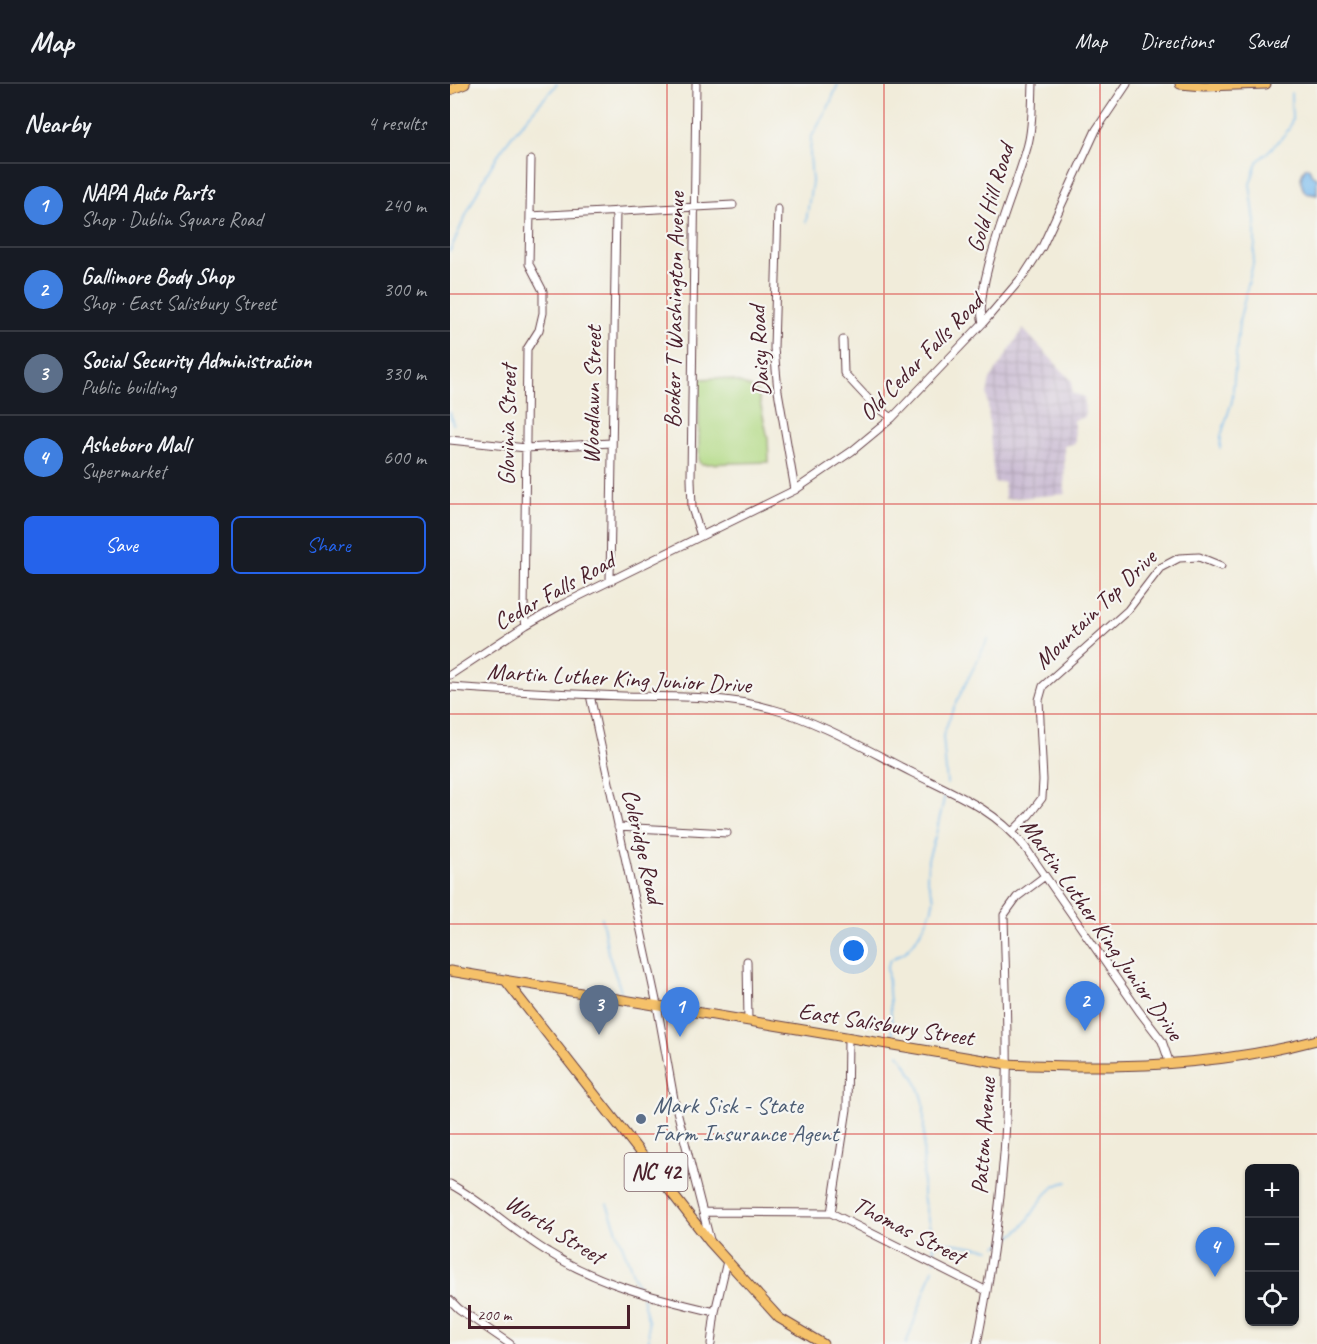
<!DOCTYPE html>
<meta charset="utf-8">
<style>
body{margin:0;font-family:Caveat,sans-serif;background:#242831;color:#f1f3f6}
.controls{position:absolute;right:18px;bottom:18px;display:grid;overflow:hidden;border-radius:9px;box-shadow:0 2px 4px #0004}
.controls button{width:54px;height:54px;display:grid;place-items:center;padding:0;border:0;border-bottom:2px solid #363941;background:#171b24;color:#f1f3f6;font:30px sans-serif}
.scale{position:absolute;left:18px;bottom:15px;width:162px;box-sizing:border-box;padding-left:6px;border:3px solid #4a1f2b;border-top:0;font-size:16px;line-height:21px;white-space:nowrap;color:#4a1f2b;-webkit-text-stroke:4px #f6f6f2;paint-order:stroke}
.you{position:absolute;left:404px;top:867px;width:21px;height:21px;margin:-15px;border:4px solid #fff;border-radius:50%;background:#1a73e8;box-shadow:0 0 0 9px #1a73e833}
.badge{display:grid;place-items:center;width:39px;height:39px;border-radius:50%;background:#2563eb;color:#fff;font-size:20px;font-weight:700}
.pin{position:absolute;translate:-50% -50px;filter:drop-shadow(0 2px 3px #0008)}
.pin::after{content:'';position:absolute;top:32px;width:21px;height:18px;background:inherit;clip-path:polygon(0 0,100% 0,50% 100%)}
.list{margin:0;padding:0;list-style:none}
h2{display:flex;justify-content:space-between;align-items:center;height:78px;margin:0;padding:0 24px;font-size:26px}
h2 small{font-size:20px;font-weight:400;color:#9ea1a6}
.list li{display:grid;grid-template-columns:39px 1fr auto;gap:18px;align-items:center;box-sizing:border-box;height:84px;padding:0 24px;border-top:2px solid #363941}
.list b{display:block;font-size:22px;white-space:nowrap}
.list p{margin:0;font-size:20px;white-space:nowrap;color:#9ea1a6}
.list em{font-size:20px;font-style:normal;color:#9ea1a6}
.actions{display:flex;gap:12px;padding:18px 24px}
.actions a{flex:1;padding:14px 0;border:2px solid #2563eb;border-radius:9px;text-align:center;font-size:21px;color:#2563eb}
.actions .main{background:#2563eb;color:#fff}
.icon{flex:none;width:33px;height:33px;fill:none;stroke:currentColor;stroke-width:2;stroke-linecap:round;stroke-linejoin:round}
.map{position:relative;flex:none;width:867px;height:1260px;overflow:hidden}
header{display:flex;align-items:center;gap:36px;box-sizing:border-box;height:84px;padding:0 30px;background:#171b24;border-bottom:2px solid #363941}
header strong{font-size:28px}
nav{display:flex;gap:33px;margin-inline-start:auto;font-size:21px}
main{display:flex}
aside{flex:1;background:#171b24}
.map>svg:first-child{display:block}
</style>
<header>
<strong>Map</strong>
<nav><a>Map</a><a>Directions</a><a>Saved</a></nav>
</header>
<main>
<aside>
<h2>Nearby<small>4 results</small></h2>
<ul class="list">
<li><span class="badge" style="background:#3f7fe0">1</span><div><b>NAPA Auto Parts</b><p>Shop · Dublin Square Road</p></div><em>240 m</em></li>
<li><span class="badge" style="background:#3f7fe0">2</span><div><b>Gallimore Body Shop</b><p>Shop · East Salisbury Street</p></div><em>300 m</em></li>
<li><span class="badge" style="background:#5c6f8a">3</span><div><b>Social Security Administration</b><p>Public building</p></div><em>330 m</em></li>
<li><span class="badge" style="background:#3f7fe0">4</span><div><b>Asheboro Mall</b><p>Supermarket</p></div><em>600 m</em></li>
</ul>
<div class="actions"><a class="main">Save</a><a>Share</a></div>
</aside>
<div class="map">
<svg width="867" height="1260" viewBox="0 0 867 1260">
<defs>
<pattern id="industrial-grid" width="8" height="8" patternUnits="userSpaceOnUse" patternTransform="scale(1.5)"><rect width="8" height="8" fill="#ccbed4"/><path d="M0 4h8M4 0v8" fill="none" stroke="#b1a3b6"/></pattern>
<pattern id="water-ripples" width="26" height="14" patternUnits="userSpaceOnUse" patternTransform="scale(1.5)"><rect width="26" height="14" fill="#78baed"/><path d="M2 4q2-2 4 0t4 0M15 11q2-2 4 0t4 0" fill="none" stroke="#699fcb"/></pattern>
</defs>
<rect width="100%" height="100%" fill="#f6f6f2"/>
<filter id="ink" filterUnits="userSpaceOnUse"><feTurbulence type="fractalNoise" baseFrequency=".0167" numOctaves="2"/><feDisplacementMap in="SourceGraphic" scale="12" xChannelSelector="R" yChannelSelector="G"/><feConvolveMatrix kernelMatrix="1 2 1 2 8 2 1 2 1" color-interpolation-filters="sRGB"/></filter>
<filter id="wash" filterUnits="userSpaceOnUse"><feTurbulence type="fractalNoise" baseFrequency=".008" numOctaves="4" result="noise"/><feDisplacementMap in="SourceGraphic" scale="24" xChannelSelector="R" yChannelSelector="G"/><feGaussianBlur stdDeviation="1.35" result="paint"/><feColorMatrix in="noise" values="0 0 0 0 0 0 0 0 0 0 0 0 0 0 0 0 0 1.4 0 .05"/><feComposite in="paint" operator="in"/></filter>
<g filter="url(#wash)">
<rect width="100%" height="100%" fill="#f1ecda"/>
<path fill="url(#industrial-grid)" d="M573,245L622,297V309L634,313L635,333L624,336L625,359L614,362L615,410L555,415L554,398L544,399L537,310L540,296Z"/>
<path fill="#b1d983" stroke="#7e7c57" stroke-width="1.5" d="M269,294C282,296 298,300 308,309L318,354L319,378L252,380L249,378V295Z"/>
<path fill="url(#water-ripples)" stroke="#616c8c" stroke-width="1.5" d="M856,83L859,84L862,91L867,93V111L856,109C850,102 849,91 856,83Z"/>
<g fill="none" stroke-linecap="round" stroke-linejoin="round">
<path stroke="#78baed" stroke-width="1.5" d="M356,138L362,98L360,71L361,54L379,22L388,0
M0,167C15,133 30,98 50,68C67,43 88,22 107,0
M0,328L3,340
M770,365L771,352L782,317L789,238L803,180L805,160V138L800,100L807,78L828,58L839,45L842,35L841,9
M497,700L493,652L502,627L538,555
M152,834L158,869L171,907
M443,954L437,884L440,876L455,868L465,857L477,837L482,824L484,814L477,795L478,775L486,750L495,710
M449,970C460,986 470,1000 474,1020L473,1113L484,1162L485,1177
M157,1120L189,1206
M486,1161L494,1158L540,1165
M547,1162C556,1156 567,1150 574,1141C588,1125 594,1102 617,1098
M192,1213L198,1236L199,1260
M456,1260L483,1185"/>
</g>
</g>
<g filter="url(#ink)">
<g fill="none" stroke-linecap="round" stroke-linejoin="round">
<g stroke="#633e45" stroke-width="9">
<path id="minor" d="M246,0L241,395L242,424L251,452
M328,125L324,264L328,307L345,406
M80,132L283,121
M533,239C522,202 568,101 578,60C583,41 582,19 583,0
M393,256L394,289L421,318L442,334
M0,356L76,364L161,359
M160,496L166,127
M76,541L74,530L77,265L89,246L93,229V207L79,180L81,76
M0,591L76,541L111,521L345,406L402,367L442,334L533,239L574,191L592,163L646,46L677,0
M0,603C57,607 115,610 173,612C222,613 274,611 322,625C371,638 417,666 463,689C505,710 545,725 575,763L689,927L712,957L720,980
M140,611L207,921L224,1015L260,1156
M168,743L277,749
M563,747L579,731L592,714L593,696L589,616L593,602L678,526L710,484L729,474L749,473L771,482
M297,877L298,937
M0,1100C35,1119 64,1148 98,1168C151,1201 205,1214 265,1228
M253,1128L381,1129L537,1207
M381,1129L397,1025L398,955
M0,1216L9,1225L60,1260
M261,1260L265,1228L277,1177
M527,1260C538,1205 547,1148 552,1092C561,1006 556,918 554,831L567,813L595,792"/>
</g>
<g stroke="#633e45" stroke-width="11">
<path id="major" d="M730,0L754,2L816,0
M0,6L15,0
M0,887L557,980C661,985 766,983 867,956
M56,897L260,1158L329,1234L373,1260"/>
</g>
<use href="#minor" stroke="#fff" stroke-width="7"/>
<use href="#major" stroke="#f5c16b" stroke-width="9"/>
</g>
</g>
<path fill="none" stroke="#d62828" stroke-width="1.5" stroke-opacity="0.55" d="M217,0V1260M434,0V1260M650,0V1260M0,210H867M0,420H867M0,630H867M0,840H867M0,1050H867"/>
<circle fill="#5c6f8a" stroke="#f6f6f2" stroke-width="2" cx="191" cy="1035" r="6"/>
<g text-anchor="middle" dominant-baseline="central" stroke-width="4.5" stroke-linejoin="round" paint-order="stroke">
<rect fill="#f6f6f2" stroke="#7e6067" stroke-width="1.5" x="174.5" y="1069" width="63" height="38" rx="4.5"/>
<g font-size="22" font-weight="bold" fill="#4a1f2b">
<text x="206" y="1088">NC 42</text>
</g>
<g font-size="24" fill="#4a1f2b" stroke="#f6f6f2">
<text transform="translate(540 114) rotate(-73)">Gold Hill Road</text>
<text transform="translate(224 226) rotate(-89)">Booker T Washington Avenue</text>
<text transform="translate(309 267) rotate(-93)">Daisy Road</text>
<text transform="translate(471 273) rotate(-46)">Old Cedar Falls Road</text>
<text transform="translate(142 311) rotate(-89)">Woodlawn Street</text>
<text transform="translate(57 341) rotate(-89)">Glovinia Street</text>
<text transform="translate(104 507) rotate(-29)">Cedar Falls Road</text>
<text transform="translate(645 525) rotate(-44)">Mountain Top Drive</text>
<text transform="translate(169 594) rotate(3)">Martin Luther King Junior Drive</text>
<text transform="translate(193 762) rotate(77)">Coleridge Road</text>
<text transform="translate(652 845) rotate(55)">Martin Luther King Junior Drive</text>
<text transform="translate(436 940) rotate(9)">East Salisbury Street</text>
<text transform="translate(533 1052) rotate(-86)">Patton Avenue</text>
<text transform="translate(105 1145) rotate(32)">Worth Street</text>
<text transform="translate(459 1146) rotate(27)">Thomas Street</text>
</g>
<g font-size="24" fill="#4e5e75" stroke="#f6f6f2" text-anchor="start">
<text x="203" y="1021">Mark Sisk - State<tspan x="203" dy="28">Farm Insurance Agent</tspan></text>
</g>
</g>
</svg>
<div class="controls">
<button>+</button>
<button>−</button>
<button><svg class="icon" aria-label="locate" viewBox="0 0 24 24"><circle cx="12" cy="12" r="6"/><path d="M12 2v4M12 18v4M2 12h4M18 12h4"/></svg></button>
</div>
<div class="scale">200 m</div>
<div class="you"></div>
<div class="pin badge" style="left:230px;top:953px;background:#3f7fe0">1</div>
<div class="pin badge" style="left:635px;top:947px;background:#3f7fe0">2</div>
<div class="pin badge" style="left:149px;top:951px;background:#5c6f8a">3</div>
<div class="pin badge" style="left:765px;top:1193px;background:#3f7fe0">4</div>
</div>
</main>
